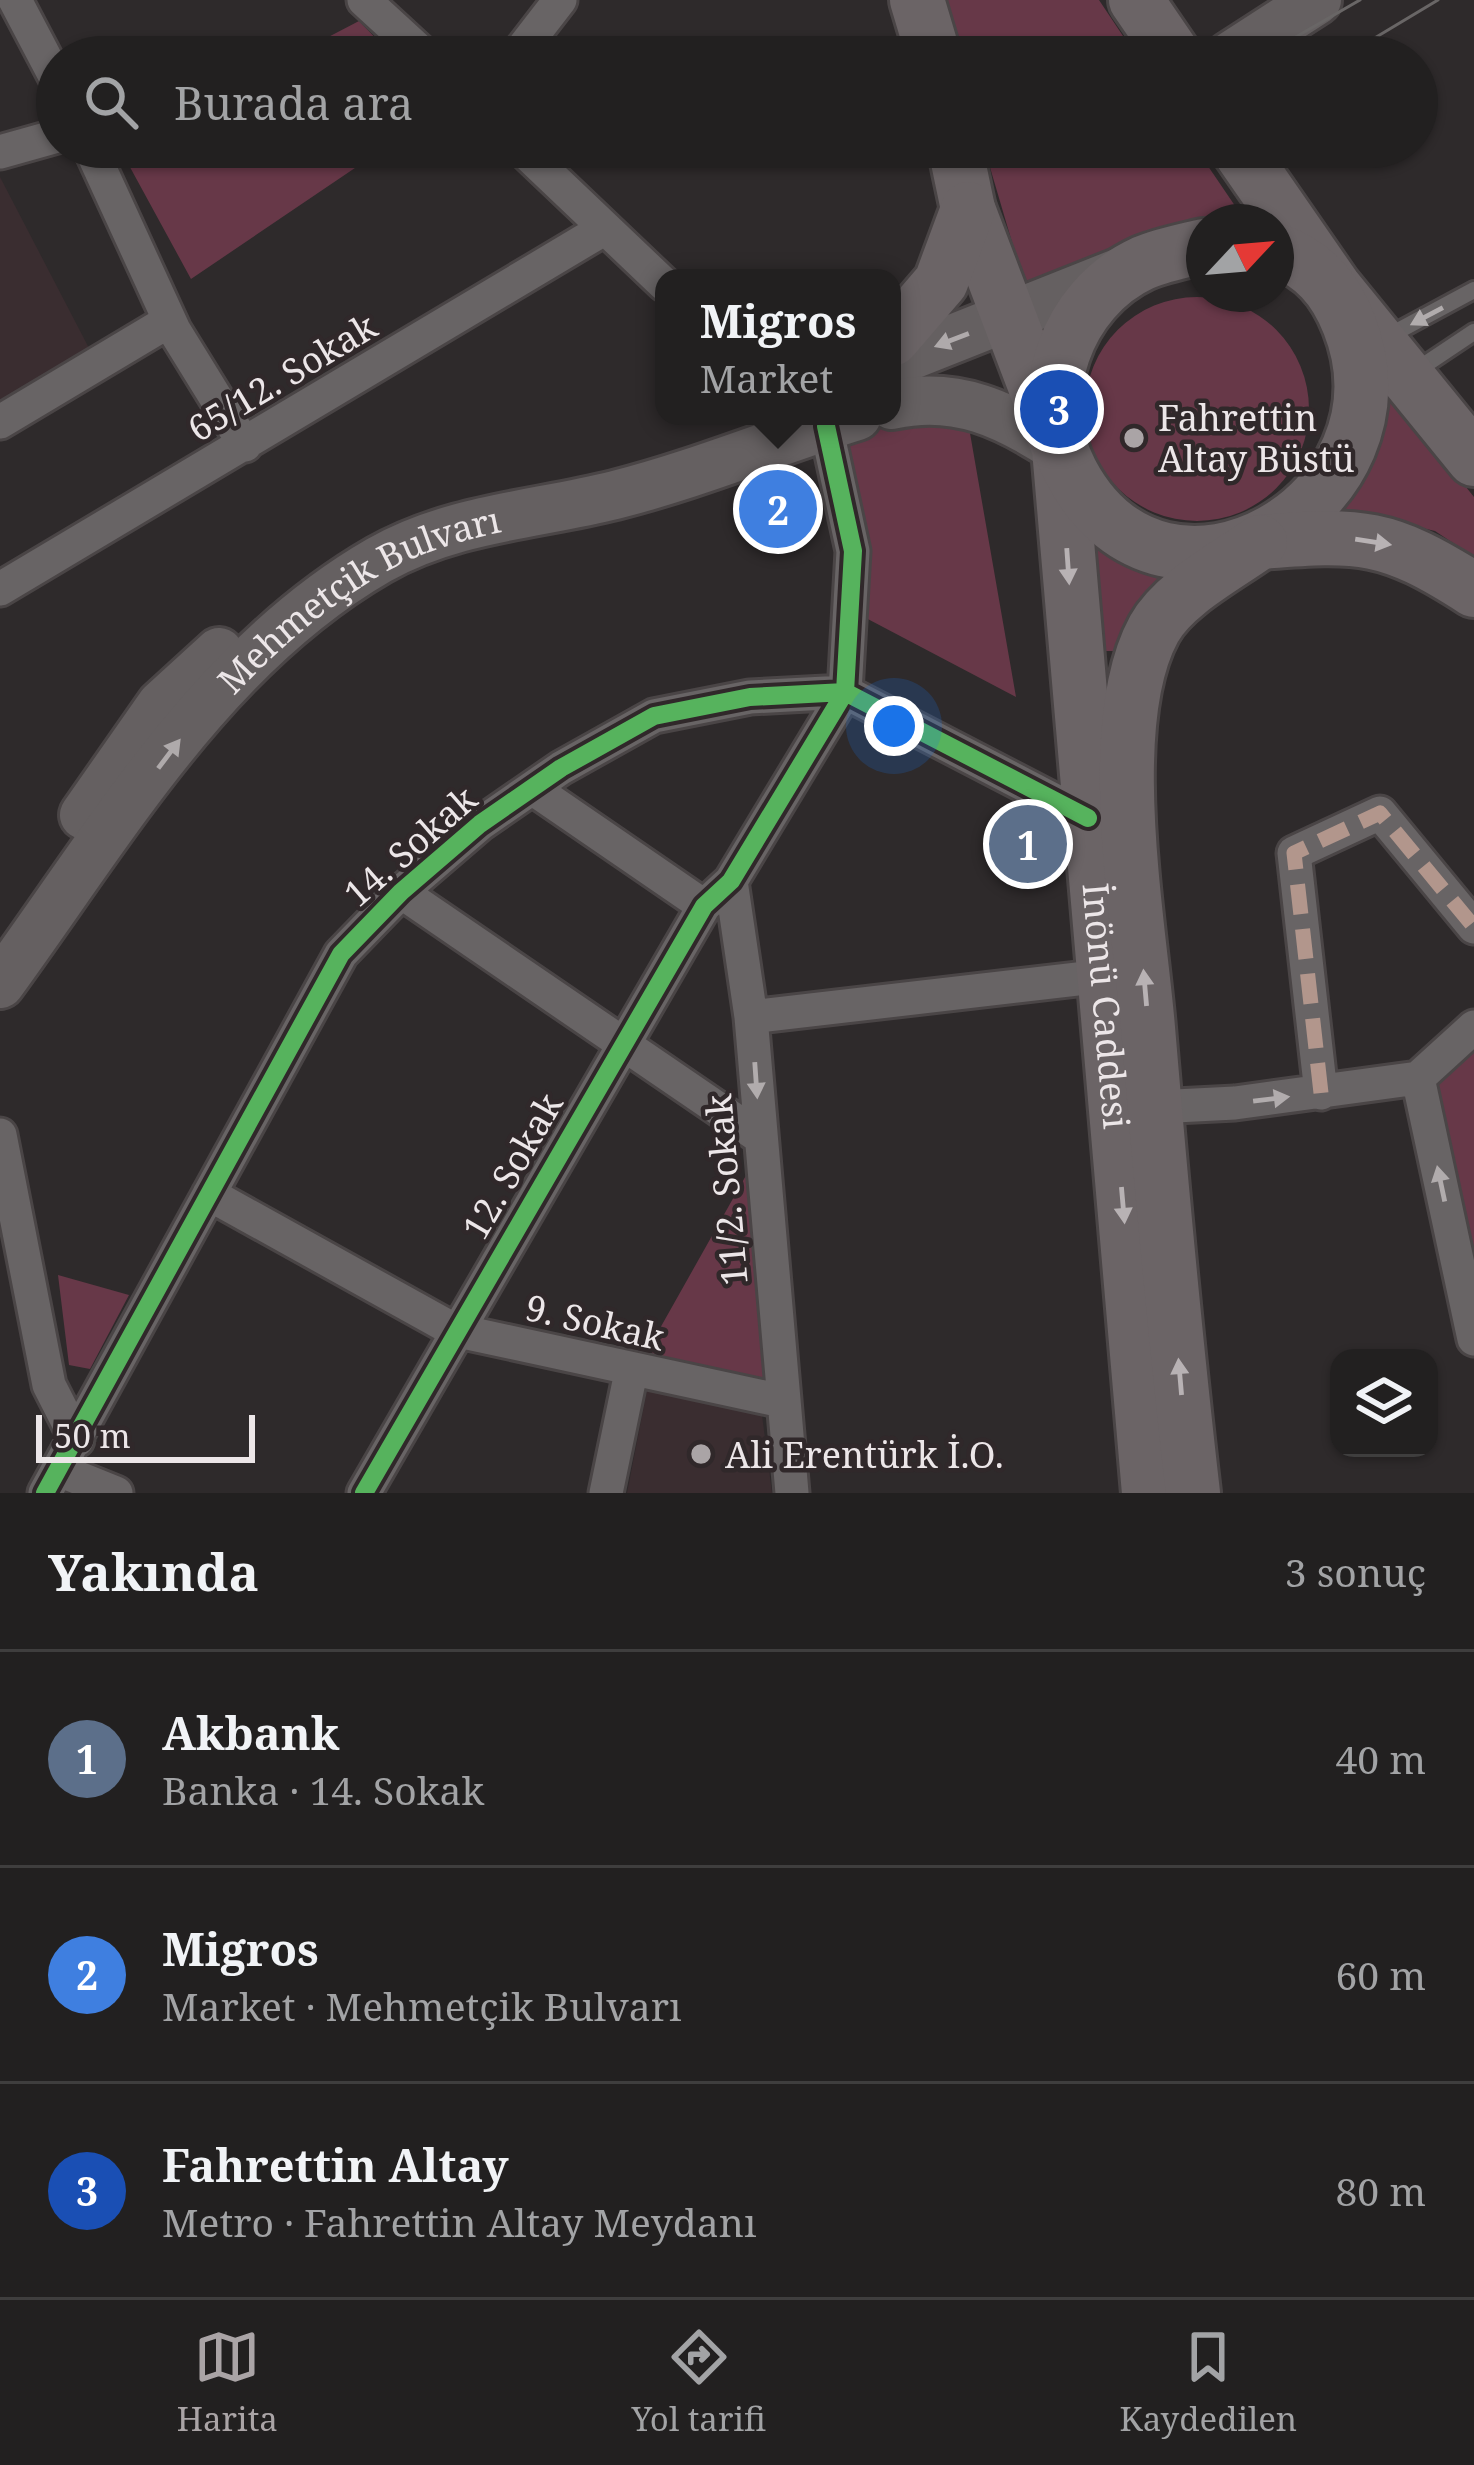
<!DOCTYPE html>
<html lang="tr">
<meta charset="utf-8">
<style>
body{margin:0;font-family:"Noto Serif",serif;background:#2a2829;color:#f1f3f6}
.controls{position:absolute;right:36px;bottom:36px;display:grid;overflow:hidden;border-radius:24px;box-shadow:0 3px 9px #0004}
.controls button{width:108px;height:108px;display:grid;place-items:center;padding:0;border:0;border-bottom:3px solid #3f3e3e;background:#222020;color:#f1f3f6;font:60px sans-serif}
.compass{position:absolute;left:1186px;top:204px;width:108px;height:108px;border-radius:50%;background:#222020;box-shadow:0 3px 9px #0004;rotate:64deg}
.scale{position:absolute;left:36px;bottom:30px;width:219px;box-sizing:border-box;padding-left:12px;border:6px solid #ece6e8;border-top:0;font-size:33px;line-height:42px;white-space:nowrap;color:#ece6e8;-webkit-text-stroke:9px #30282a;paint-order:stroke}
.you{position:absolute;left:894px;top:726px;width:42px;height:42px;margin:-30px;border:9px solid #fff;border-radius:50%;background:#1a73e8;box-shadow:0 0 0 18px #1a73e833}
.badge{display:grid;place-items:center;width:78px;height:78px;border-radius:50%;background:#aaa4a6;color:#fff;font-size:39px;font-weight:700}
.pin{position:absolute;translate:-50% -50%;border:6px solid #fff;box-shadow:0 3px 12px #0006}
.popup{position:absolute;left:655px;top:269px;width:246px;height:156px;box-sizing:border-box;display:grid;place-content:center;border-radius:24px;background:#222020;filter:drop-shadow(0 3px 9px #0005);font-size:39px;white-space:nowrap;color:#a2a3a5}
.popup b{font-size:45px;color:#f1f3f6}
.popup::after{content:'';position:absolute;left:50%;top:100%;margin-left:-24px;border:24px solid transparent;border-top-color:#222020}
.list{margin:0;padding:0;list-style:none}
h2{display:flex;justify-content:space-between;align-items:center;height:156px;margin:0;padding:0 48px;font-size:51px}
h2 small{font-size:39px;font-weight:400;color:#a2a3a5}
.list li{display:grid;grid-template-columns:78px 1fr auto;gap:36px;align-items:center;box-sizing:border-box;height:216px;padding:0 48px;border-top:3px solid #3f3e3e}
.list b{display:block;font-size:45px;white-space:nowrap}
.list p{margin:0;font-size:39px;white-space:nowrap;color:#a2a3a5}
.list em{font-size:39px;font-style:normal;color:#a2a3a5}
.icon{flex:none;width:66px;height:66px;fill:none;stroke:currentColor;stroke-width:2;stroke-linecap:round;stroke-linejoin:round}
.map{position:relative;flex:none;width:1474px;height:1493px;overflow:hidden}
.search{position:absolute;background:#222020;box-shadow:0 3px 9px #0004;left:36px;right:36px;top:36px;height:132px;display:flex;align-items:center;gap:30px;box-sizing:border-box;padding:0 42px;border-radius:66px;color:#a2a3a5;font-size:45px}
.sheet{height:804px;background:#222020}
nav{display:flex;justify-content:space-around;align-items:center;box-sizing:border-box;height:168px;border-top:3px solid #3f3e3e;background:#222020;font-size:33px;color:#a2a3a5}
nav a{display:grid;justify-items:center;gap:6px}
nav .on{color:#aaa4a6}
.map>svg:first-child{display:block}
</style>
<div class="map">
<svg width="1474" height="1493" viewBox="0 0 1474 1493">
<rect width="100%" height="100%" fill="#2e2a2b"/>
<path fill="#3a2d30" d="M0,177L90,350L0,404Z
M647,1390L762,1415L772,1493H627Z"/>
<path fill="#673848" d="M938,0H1099L1137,57H976L946,30Z
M359,21L394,57H290Z
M119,147H386L191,279Z
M984,147H1195L1246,222H1204L1181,235L1024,283Z
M1085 409a112 112 0 1 1 224 0a112 112 0 1 1-224 0Z
M1385,386L1474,497V557L1435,531L1329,506Z
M921,414L967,416L1016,697L864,617L834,430Z
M1090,541L1115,556L1180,576L1129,651H1098Z
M1474,1038V1339L1418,1078Z
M753,1163L768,1382L641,1362Z
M58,1275L129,1295L90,1369L69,1365Z"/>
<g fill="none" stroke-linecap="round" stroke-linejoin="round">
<g stroke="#4a4546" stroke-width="22">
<path id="lane" d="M1385,338L1474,290
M1414,372L1474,332"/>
</g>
<g stroke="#4a4546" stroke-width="39">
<path id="street" d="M15,0L57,80
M364,0L426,57
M516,57L560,0
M90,147L174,330L245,445
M520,147L664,284
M0,152L57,136
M0,422L169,321
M0,589L602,230
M532,788L704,906
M731,881L751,1017L792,1493
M401,892L761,1138
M751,1017L1103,976
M1418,1078L1474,1339
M1321,1093L1294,853L1380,813L1474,927
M1155,1107L1235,1103L1418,1078L1474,1027
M0,1135L49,1385L77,1440
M209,1194L454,1330L782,1401
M59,1470L116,1493
M45,1493L341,954L401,892L480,824L561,768L654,716L750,697L845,692L1088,818
M364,1493L704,906L731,881L845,692L853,551L826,426
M606,1493L631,1372"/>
</g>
<g stroke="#4a4546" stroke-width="54">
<g id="secondary">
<path d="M1229,57L1317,0"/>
<path d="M892,363L1123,271"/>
<path d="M892,405C956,390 1007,415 1059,449"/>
<path d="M84,815L161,705L219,652"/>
<path id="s1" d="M0,984C111,832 212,656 379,560C453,518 535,515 615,495C698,474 776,441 857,416"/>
</g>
</g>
<g stroke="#4a4546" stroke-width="60">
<g id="primary">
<path d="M917,0L934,57"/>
<path d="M1136,0L1175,57"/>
<path id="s2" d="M955,147L968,209L1059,449L1149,1493"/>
<path d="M1237,147L1334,287L1474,459"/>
<path d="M1204,246C1183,251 1162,255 1143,263C1065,299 1032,398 1071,472C1165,651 1420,502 1349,324C1335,288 1314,264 1276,250"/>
<path d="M892,339L941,282L968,209"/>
<path d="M1260,542C1361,534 1387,534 1474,590"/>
<path d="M1193,1493C1175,1338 1161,1183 1148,1028C1139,921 1102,724 1154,629C1174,593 1227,566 1260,542"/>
</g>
</g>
<use href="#lane" stroke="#686465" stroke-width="16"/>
<use href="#street" stroke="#686465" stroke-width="33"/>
<use href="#secondary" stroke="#656061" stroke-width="48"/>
<use href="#primary" stroke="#6b6466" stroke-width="54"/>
<path stroke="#696666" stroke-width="3" d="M1287,42L1360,0
M1343,57L1438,0"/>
<path stroke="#b2968c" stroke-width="15" stroke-dasharray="30 15" stroke-linecap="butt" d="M1321,1093L1294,853L1380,813L1474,927"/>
<g stroke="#30282a" stroke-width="26">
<path id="cycleway" d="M45,1493L341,954L401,892L480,824L561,768L654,716L750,697L845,692L1088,818
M364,1493L704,906L731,881L845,692L853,551L826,426"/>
</g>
<use href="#cycleway" stroke="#56b35d" stroke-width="18"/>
</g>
<defs><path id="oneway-solid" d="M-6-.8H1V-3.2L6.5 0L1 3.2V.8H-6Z" transform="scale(3)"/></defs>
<g fill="#b1acad">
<use href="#oneway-solid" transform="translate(1427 316) rotate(152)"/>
<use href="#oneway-solid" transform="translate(756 1080) rotate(86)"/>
<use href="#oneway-solid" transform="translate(1271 1099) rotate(-7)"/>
<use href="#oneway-solid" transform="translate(1441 1184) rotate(-102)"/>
</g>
<g fill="#afaaab">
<use href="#oneway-solid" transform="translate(952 340) rotate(159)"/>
<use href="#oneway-solid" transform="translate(169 754) rotate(-53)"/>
</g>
<g fill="#b8b2b4">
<use href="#oneway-solid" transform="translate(1373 542) rotate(9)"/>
<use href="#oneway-solid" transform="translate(1068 566) rotate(86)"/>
<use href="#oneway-solid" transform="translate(1145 988) rotate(-95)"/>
<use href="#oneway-solid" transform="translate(1123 1205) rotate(85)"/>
<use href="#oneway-solid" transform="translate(1180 1377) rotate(-95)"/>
</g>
<g fill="#aaa4a6" stroke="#30282a" stroke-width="4.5">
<circle cx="1134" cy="438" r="12"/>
<circle cx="701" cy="1454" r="12"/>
</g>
<g text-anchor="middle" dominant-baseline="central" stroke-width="9" stroke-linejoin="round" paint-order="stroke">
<g font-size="36" fill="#ece6e8" stroke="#30282a">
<text transform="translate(282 377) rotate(-31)">65/12. Sokak</text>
<text stroke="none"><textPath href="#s1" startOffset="537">Mehmetçik Bulvarı</textPath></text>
<text transform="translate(410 846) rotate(-41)">14. Sokak</text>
<text stroke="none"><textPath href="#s2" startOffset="879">İnönü Caddesi</textPath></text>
<text transform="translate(512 1166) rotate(-60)">12. Sokak</text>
<text transform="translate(726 1190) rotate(-95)">11/2. Sokak</text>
<text transform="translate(595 1322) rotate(13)">9. Sokak</text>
</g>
<g font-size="36" fill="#ece6e8" stroke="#30282a" text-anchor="start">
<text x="1158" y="417">Fahrettin<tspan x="1158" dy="41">Altay Büstü</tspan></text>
<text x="725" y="1454">Ali Erentürk İ.O.</text>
</g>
</g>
</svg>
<div class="controls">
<button><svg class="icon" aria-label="layers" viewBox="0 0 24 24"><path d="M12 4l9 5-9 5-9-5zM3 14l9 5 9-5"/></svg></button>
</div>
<svg class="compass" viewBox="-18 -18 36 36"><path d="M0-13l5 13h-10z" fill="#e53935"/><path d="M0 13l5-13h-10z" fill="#a2a3a5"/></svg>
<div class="scale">50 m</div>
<div class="you"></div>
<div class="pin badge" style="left:1028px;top:844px;background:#5c6f8a">1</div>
<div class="pin badge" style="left:778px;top:509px;background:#3f7fe0">2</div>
<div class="popup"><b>Migros</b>Market</div>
<div class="pin badge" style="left:1059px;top:409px;background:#1a4fb4">3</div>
<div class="search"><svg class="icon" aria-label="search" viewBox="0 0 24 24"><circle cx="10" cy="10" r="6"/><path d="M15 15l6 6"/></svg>Burada ara</div>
</div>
<section class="sheet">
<h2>Yakında<small>3 sonuç</small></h2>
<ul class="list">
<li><span class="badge" style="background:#5c6f8a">1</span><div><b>Akbank</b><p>Banka · 14. Sokak</p></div><em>40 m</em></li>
<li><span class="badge" style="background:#3f7fe0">2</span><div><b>Migros</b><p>Market · Mehmetçik Bulvarı</p></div><em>60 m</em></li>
<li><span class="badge" style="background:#1a4fb4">3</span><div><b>Fahrettin Altay</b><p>Metro · Fahrettin Altay Meydanı</p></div><em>80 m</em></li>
</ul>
</section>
<nav>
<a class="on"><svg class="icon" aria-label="map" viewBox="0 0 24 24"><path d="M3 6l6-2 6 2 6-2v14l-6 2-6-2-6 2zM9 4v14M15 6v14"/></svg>Harita</a>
<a><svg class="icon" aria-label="directions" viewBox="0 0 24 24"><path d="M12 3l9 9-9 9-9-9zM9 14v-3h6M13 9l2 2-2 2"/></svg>Yol tarifi</a>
<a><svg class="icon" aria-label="saved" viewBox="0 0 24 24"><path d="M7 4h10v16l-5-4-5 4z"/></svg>Kaydedilen</a>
</nav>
